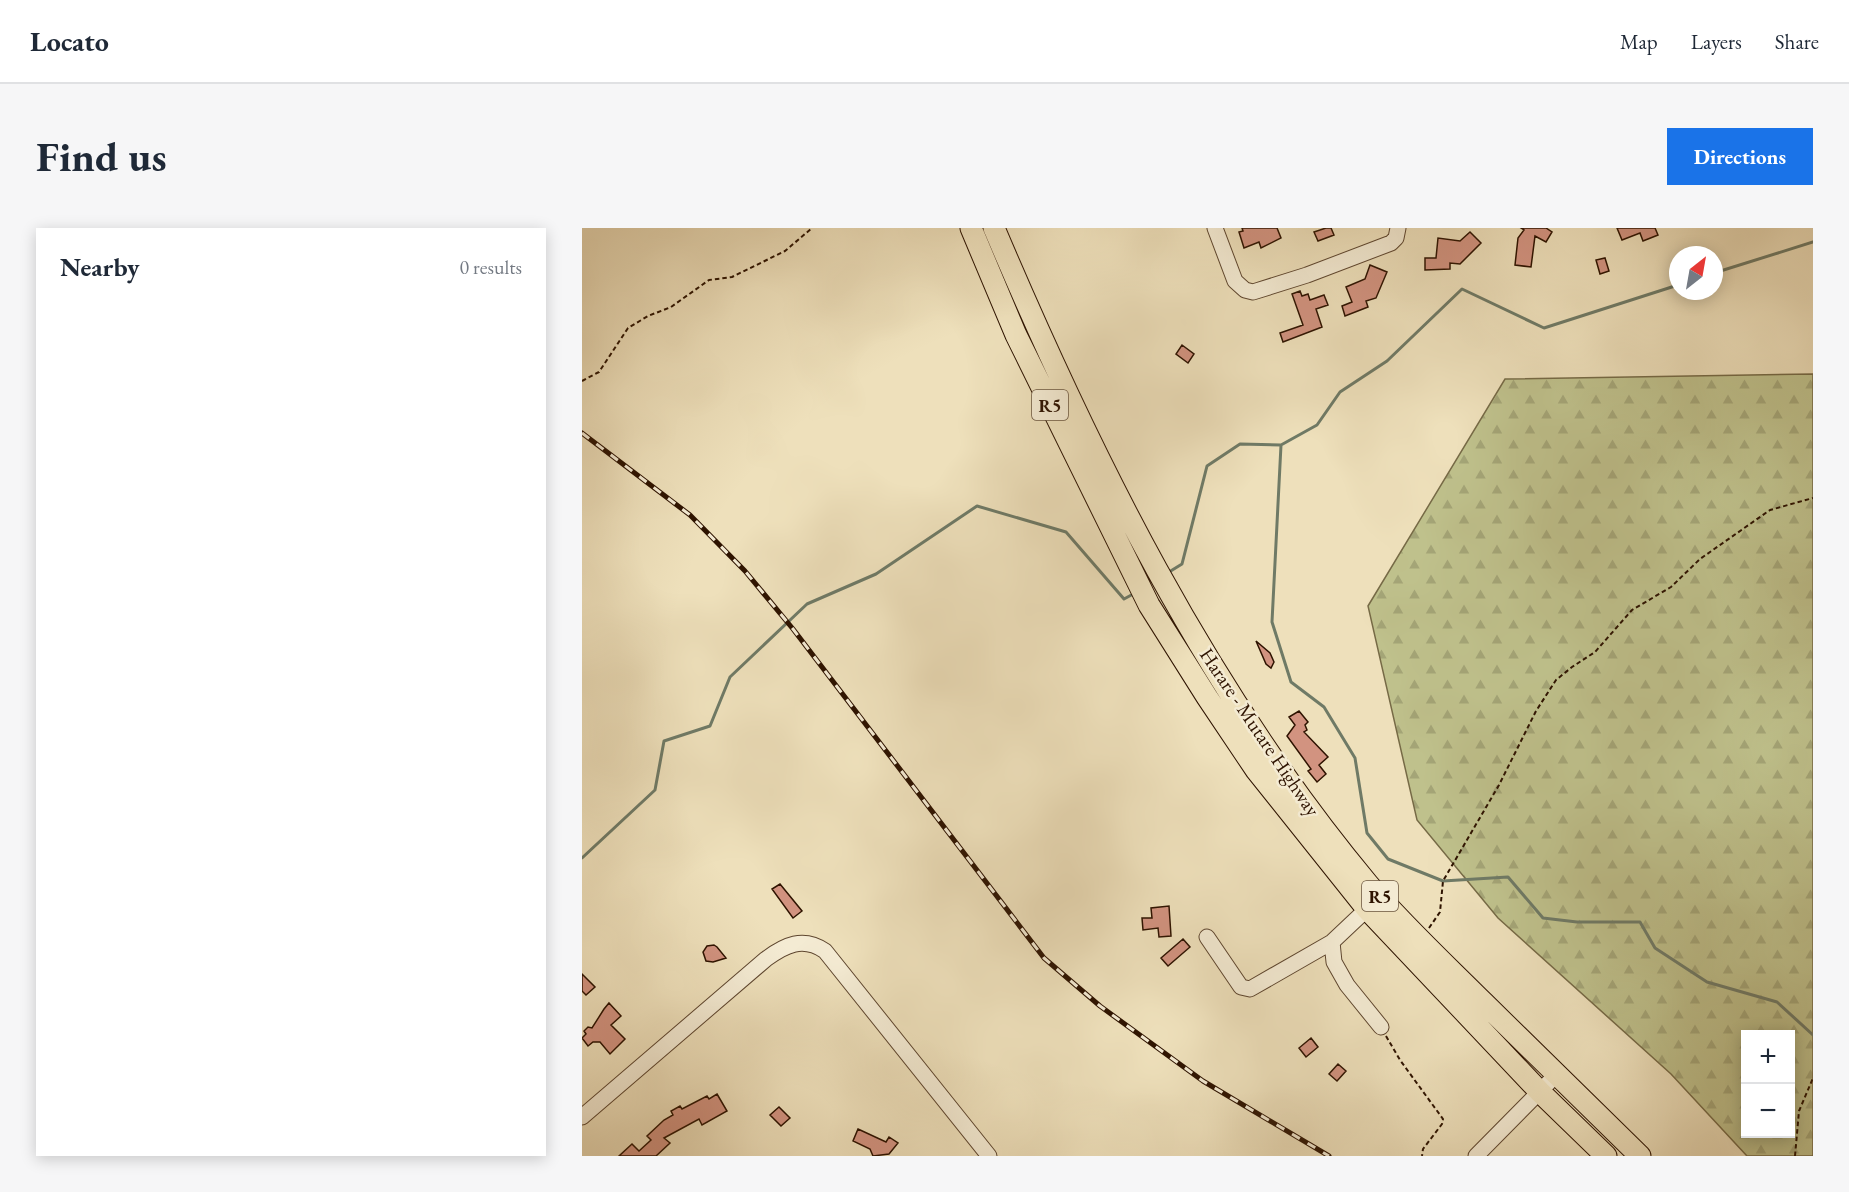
<!DOCTYPE html>
<meta charset="utf-8">
<style>
body{margin:0;font-family:"EB Garamond",serif;background:#f6f6f7;color:#1f2937}
.controls{position:absolute;right:18px;bottom:18px;display:grid;overflow:hidden;border-radius:0px;box-shadow:0 3px 15px #0003}
.controls button{width:54px;height:54px;display:grid;place-items:center;padding:0;border:0;border-bottom:2px solid #e0e1e3;background:#fff;color:#1f2937;font:30px sans-serif}
.compass{position:absolute;left:1087px;top:18px;width:54px;height:54px;border-radius:50%;background:#fff;box-shadow:0 3px 15px #0003;rotate:31deg}
.list{margin:0;padding:0;list-style:none}
h2{display:flex;justify-content:space-between;align-items:center;height:78px;margin:0;padding:0 24px;font-size:26px}
h2 small{font-size:20px;font-weight:400;color:#747a83}
.map{position:relative;flex:none;width:1231px;height:928px;overflow:hidden;border-radius:0px}
header{display:flex;align-items:center;gap:36px;box-sizing:border-box;height:84px;padding:0 30px;background:#fff;border-bottom:2px solid #e0e1e3}
header strong{font-size:28px}
nav{display:flex;gap:33px;margin-inline-start:auto;font-size:21px}
.intro{display:flex;align-items:center;justify-content:space-between;box-sizing:border-box;height:144px;padding:0 36px}
h1{margin:0;font-size:42px}
.button{padding:15px 27px;border-radius:0px;background:#1a73e8;color:#fff;font-size:21px;font-weight:700}
main{display:flex;gap:36px;padding:0 36px}
aside{flex:1;background:#fff;border-radius:0px;box-shadow:0 3px 15px #0003}
.map>svg:first-child{display:block}
</style>
<header>
<strong>Locato</strong>
<nav><a>Map</a><a>Layers</a><a>Share</a></nav>
</header>
<div class="intro"><h1>Find us</h1><a class="button">Directions</a></div>
<main>
<aside>
<h2>Nearby<small>0 results</small></h2>
<ul class="list">
</ul>
</aside>
<div class="map">
<svg width="1231" height="928" viewBox="0 0 1231 928">
<defs>
<pattern id="forest-firs" width="22" height="20" patternUnits="userSpaceOnUse" patternTransform="scale(1.5)"><rect width="22" height="20" fill="#bfc18c"/><path d="M5 1l3.5 6h-7zM16 11l3.5 6h-7z" fill="#a4a577"/></pattern>
</defs>
<rect width="100%" height="100%" fill="#eee0bb"/>
<filter id="stains"><feTurbulence type="fractalNoise" baseFrequency=".00333" numOctaves="4"/><feColorMatrix values="0 0 0 0 .2 0 0 0 0 .09 0 0 0 0 .02 0 0 0 .5 -.17"/></filter>
<radialGradient id="worn" r=".72"><stop offset=".6" stop-color="#630" stop-opacity="0"/><stop offset="1" stop-color="#630" stop-opacity=".3"/></radialGradient>
<path fill="url(#forest-firs)" stroke="#766a46" stroke-width="1.5" fill-rule="evenodd" d="M1231,146V928H1165L1089,846L916,690L835,592L786,378L923,151ZM1164,806H1208V906H1164Z"/>
<g fill="none" stroke-linecap="round" stroke-linejoin="round">
<path stroke="#6f7a66" stroke-width="3" d="M1132,45L1231,14
M699,217L690,394L709,454L742,479L773,530L785,605L806,631L861,653L926,649L961,690L995,694H1058L1073,720L1125,754L1195,774L1231,807
M587,344L600,336L625,238L658,216L699,217L735,197L758,164L805,133L880,61L962,100L1096,57
M0,630L73,562L82,513L128,498L148,449L225,376L294,346L395,278L484,304L542,371L553,365"/>
</g>
<path fill="#d29380" stroke="#2e1300" stroke-width="1.5" d="M660,0H695L699,10L679,20L677,14L662,20L657,4L661,3Z
M744,0H749L752,7L736,13L732,4Z
M939,0H964L970,4L964,14L953,8L949,39L933,37L936,10L942,2Z
M1035,0H1073L1076,7L1061,13L1058,5L1040,12Z
M888,4L899,15L878,36L868,35V41L843,42V30H854L856,10L878,13Z
M1023,30L1027,43L1018,46L1014,32Z
M788,37L805,44L794,70L784,73L786,79L763,88L760,78L770,74L764,59L783,51Z
M718,63L720,68L726,66L728,72L742,67L746,77L734,81L740,99L701,114L698,105L721,97L710,66Z
M600,117L612,126L606,135L594,126Z
M674,413L688,425L692,434L689,440L684,436Z
M717,483L726,494L723,497L725,502L722,504L746,529L737,537L744,546L735,554L726,543L729,541L705,508L713,497L707,489Z
M198,656L220,683L211,690L190,661Z
M587,678L589,708L577,709L576,700L561,702L560,690H570L569,680Z
M601,711L608,719L586,738L579,730Z
M132,717L135,719L144,730L131,734L124,733L121,724L125,718Z
M0,746L13,759L4,767L0,763Z
M27,775L39,788L29,797L43,811L28,826L18,814H11L6,818L0,810L4,806L2,803L6,799L10,800L22,781Z
M729,810L736,819L724,829L717,820Z
M756,836L764,843L755,853L747,846Z
M135,866L145,883L120,897L117,891L82,910L88,915L74,928H37L50,916L57,923L69,912L65,908L82,892L91,887L89,883L98,878L100,881L125,868L127,871Z
M197,879L208,890L199,898L188,887Z
M276,901L304,914L307,909L316,915L307,926L291,928L288,921L271,913Z"/>
<g fill="none" stroke-linecap="round" stroke-linejoin="round">
<g stroke="#5e462f" stroke-width="17">
<path id="minor" d="M633,0L653,53L663,62L671,64L725,47L809,15L814,10L816,0
M785,681L750,714L752,734L765,757L799,799
M625,709L659,759L668,761L750,714
M0,889L184,731C203,717 221,708 243,723L407,928
M894,928L975,846"/>
</g>
<g stroke="#2e1300" stroke-width="23">
<path id="highway" d="M389,0L434,107L567,377L625,469L674,542L785,681L958,864L1024,928
M412,0C510,231 624,462 786,656C822,698 863,736 902,775C954,826 1006,877 1058,928"/>
</g>
<path stroke="#2e1300" stroke-width="2" stroke-dasharray="4.5 3" stroke-linecap="butt" d="M0,153L17,144L46,100L66,88L89,79L127,52L150,49L203,23L230,0
M847,700L858,684L861,653L917,557L954,483L974,452L990,439L1013,424L1050,382L1089,359L1118,331L1188,282L1231,270
M804,808L818,832L861,891L860,896L841,921L840,928
M1213,928L1217,883L1231,850"/>
<use href="#minor" stroke="#f4ebd3" stroke-width="15"/>
<use href="#highway" stroke="#eee0bb" stroke-width="21"/>
<g stroke="#2e1300" stroke-width="5">
<path id="rail" d="M0,205L108,287L163,343L211,401L462,730L518,778L621,853L747,928"/>
</g>
<use href="#rail" stroke="#f4ebd3" stroke-width="3" stroke-dasharray="9" stroke-linecap="butt"/>
</g>
<g text-anchor="middle" dominant-baseline="central" stroke-width="5" stroke-linejoin="round" paint-order="stroke">
<g fill="#f4ebd3" stroke="#69543f" stroke-width="1.5">
<rect x="450" y="162" width="36" height="30" rx="4.5"/>
<rect x="780" y="653" width="36" height="30" rx="4.5"/>
</g>
<g font-size="18" font-weight="bold" fill="#2e1300">
<text x="468" y="177">R5</text>
<text x="798" y="668">R5</text>
</g>
<g font-size="20" fill="#2e1300" stroke="#f4ebd3">
<text transform="translate(678 504) rotate(56)">Harare - Mutare Highway</text>
</g>
</g>
<rect width="100%" height="100%" filter="url(#stains)"/>
<rect width="100%" height="100%" fill="url(#worn)"/>
</svg>
<div class="controls">
<button>+</button>
<button>−</button>
</div>
<svg class="compass" viewBox="-18 -18 36 36"><path d="M0-13l5 13h-10z" fill="#e53935"/><path d="M0 13l5-13h-10z" fill="#747a83"/></svg>
</div>
</main>
